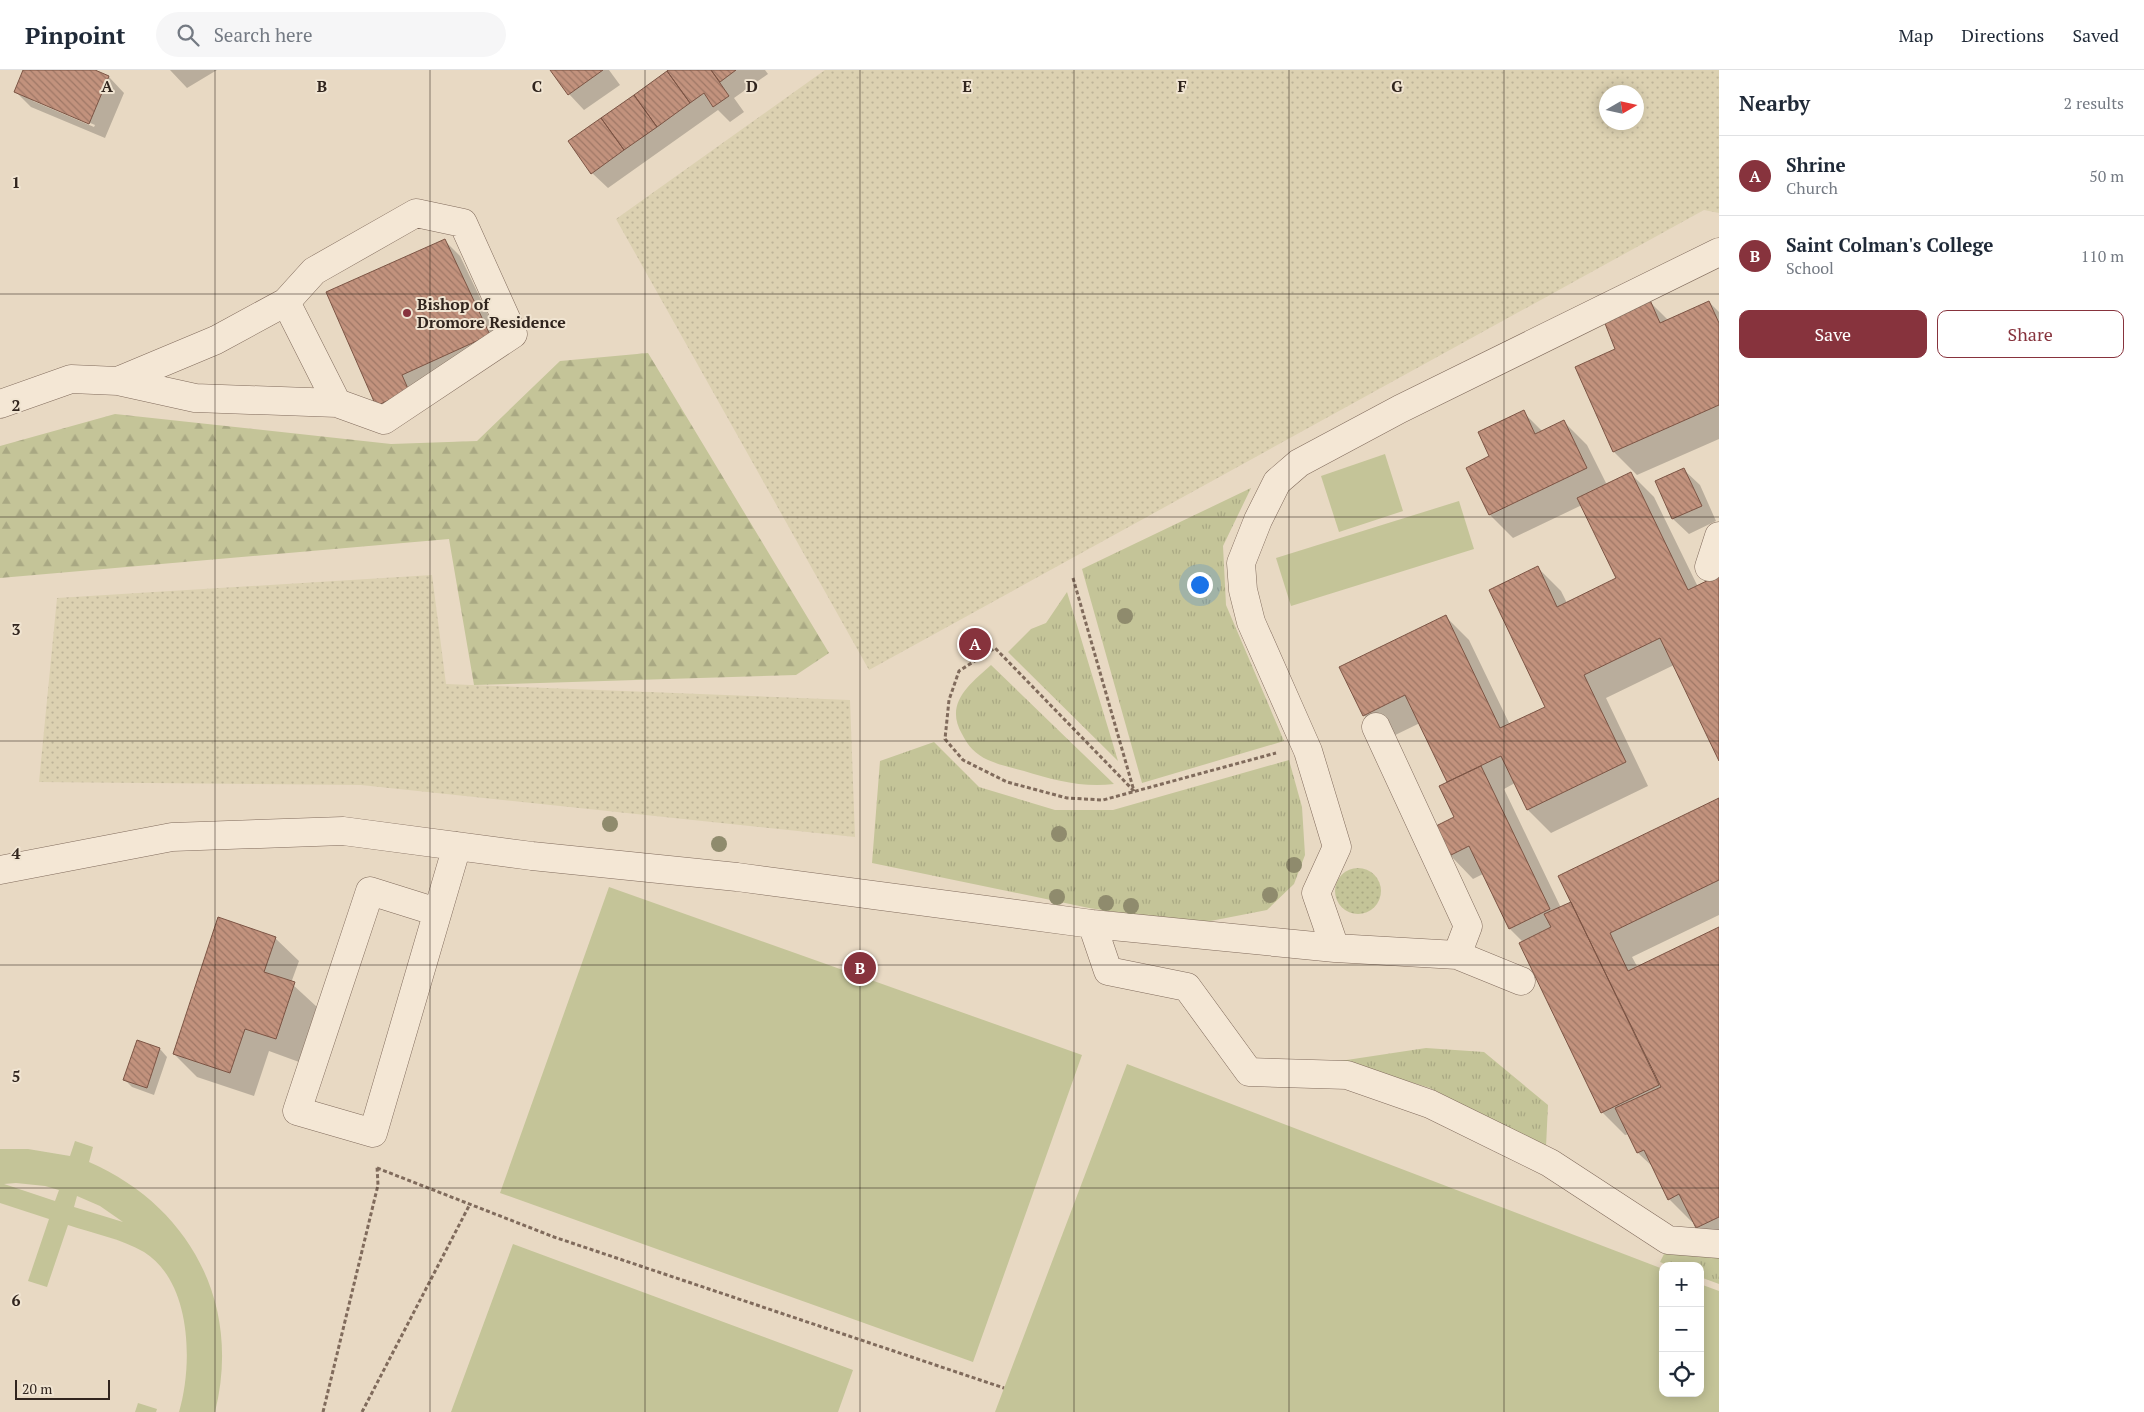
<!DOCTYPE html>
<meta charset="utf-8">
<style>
body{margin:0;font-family:"PT Serif",serif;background:#f6f6f7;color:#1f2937}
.controls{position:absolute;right:15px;bottom:15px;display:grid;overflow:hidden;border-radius:10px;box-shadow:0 2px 12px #0003}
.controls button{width:45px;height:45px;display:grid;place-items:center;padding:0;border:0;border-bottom:1px solid #e0e1e3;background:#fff;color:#1f2937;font:25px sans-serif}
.compass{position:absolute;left:1599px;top:15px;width:45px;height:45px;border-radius:50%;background:#fff;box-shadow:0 2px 12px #0003;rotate:81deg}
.scale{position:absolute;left:15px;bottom:12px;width:95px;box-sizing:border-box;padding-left:5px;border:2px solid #31251e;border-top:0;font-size:14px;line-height:18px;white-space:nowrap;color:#31251e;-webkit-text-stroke:4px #f0e4d1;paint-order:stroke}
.you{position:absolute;left:1199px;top:514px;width:18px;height:18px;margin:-12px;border:4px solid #fff;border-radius:50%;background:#1a73e8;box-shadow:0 0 0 8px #1a73e833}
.badge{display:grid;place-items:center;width:32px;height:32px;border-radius:50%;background:#87333d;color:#fff;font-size:16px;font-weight:700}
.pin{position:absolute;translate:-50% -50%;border:2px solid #fff;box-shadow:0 1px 5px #0006}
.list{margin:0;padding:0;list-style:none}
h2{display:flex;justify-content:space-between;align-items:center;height:65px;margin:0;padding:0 20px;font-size:21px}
h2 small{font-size:16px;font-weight:400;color:#747a83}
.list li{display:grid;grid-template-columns:32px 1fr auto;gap:15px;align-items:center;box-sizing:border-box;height:80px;padding:0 20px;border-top:1px solid #e0e1e3}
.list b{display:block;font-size:19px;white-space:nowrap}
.list p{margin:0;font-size:16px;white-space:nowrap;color:#747a83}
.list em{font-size:16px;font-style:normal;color:#747a83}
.actions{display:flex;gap:10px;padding:15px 20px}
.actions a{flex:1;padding:11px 0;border:1px solid #87333d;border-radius:10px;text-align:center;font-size:18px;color:#87333d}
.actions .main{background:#87333d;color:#fff}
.icon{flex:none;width:28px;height:28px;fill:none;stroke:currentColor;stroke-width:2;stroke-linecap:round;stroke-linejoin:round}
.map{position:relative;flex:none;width:1719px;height:1342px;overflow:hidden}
header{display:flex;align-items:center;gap:30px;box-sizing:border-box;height:70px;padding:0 25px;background:#fff;border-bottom:1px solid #e0e1e3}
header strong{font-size:24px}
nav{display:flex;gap:28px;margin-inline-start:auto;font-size:18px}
.search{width:350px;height:45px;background:#f6f6f7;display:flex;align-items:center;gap:12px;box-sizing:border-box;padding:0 18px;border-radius:28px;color:#747a83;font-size:19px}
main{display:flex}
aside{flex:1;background:#fff}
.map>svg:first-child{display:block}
</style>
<header>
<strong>Pinpoint</strong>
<div class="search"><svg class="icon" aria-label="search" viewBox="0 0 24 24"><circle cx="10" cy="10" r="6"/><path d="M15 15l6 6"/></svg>Search here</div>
<nav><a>Map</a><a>Directions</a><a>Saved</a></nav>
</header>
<main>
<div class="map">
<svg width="1719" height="1342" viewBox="0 0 1719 1342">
<defs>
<pattern id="farmland-dots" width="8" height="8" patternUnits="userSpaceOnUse" patternTransform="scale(1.25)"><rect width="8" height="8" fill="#dcd1b1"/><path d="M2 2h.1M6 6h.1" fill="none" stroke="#bdb398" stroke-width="1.8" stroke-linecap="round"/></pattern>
<pattern id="grass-tufts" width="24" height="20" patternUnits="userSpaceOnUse" patternTransform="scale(1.25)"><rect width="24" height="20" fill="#c4c498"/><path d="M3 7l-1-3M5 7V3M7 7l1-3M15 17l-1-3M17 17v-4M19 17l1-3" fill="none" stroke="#a9a883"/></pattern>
<pattern id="forest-firs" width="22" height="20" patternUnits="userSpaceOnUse" patternTransform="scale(1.25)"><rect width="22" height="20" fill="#c4c498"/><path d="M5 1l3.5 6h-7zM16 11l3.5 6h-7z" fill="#a9a883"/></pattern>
<pattern id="garden-dots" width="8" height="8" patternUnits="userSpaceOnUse" patternTransform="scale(1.25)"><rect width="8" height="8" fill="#c4c498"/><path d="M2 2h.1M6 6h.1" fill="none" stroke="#a9a883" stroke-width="1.8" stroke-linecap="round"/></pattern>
<pattern id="building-back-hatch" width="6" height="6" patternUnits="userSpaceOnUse" patternTransform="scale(1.25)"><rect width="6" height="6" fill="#c2927d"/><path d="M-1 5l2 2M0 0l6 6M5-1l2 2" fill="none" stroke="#9e7766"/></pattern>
</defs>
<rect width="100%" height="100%" fill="#e8d9c3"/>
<path fill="url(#farmland-dots)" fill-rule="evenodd" d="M825,0H1719V143L1704,140L869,600L616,149ZM1606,22H1636V52H1606Z
M432,505L446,614L850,630L855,767L361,715L39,712L57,528Z"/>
<path fill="url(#grass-tufts)" d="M1251,418L1223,476L1226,535L1284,671L1142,713L1082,499Z
M1067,522L1118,691L1008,582L1031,559L1046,553Z
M991,595L1114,714C1083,718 1053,710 1024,701C1013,698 999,695 988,690C975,684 968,676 962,664C944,633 970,614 991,595Z
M934,672L979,717L1055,740H1113L1289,690L1302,737L1305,785L1294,814L1267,840L1195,854L1089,838L872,793L880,691Z
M1426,978L1484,982L1548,1035L1546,1077L1430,1018L1340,991Z
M1666,1180L1719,1184V1214L1700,1207V1196H1670L1660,1192Z"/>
<path fill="url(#forest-firs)" d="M648,283L829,583L796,605L474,615L449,469L0,508V376L115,344L391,374L477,371L560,291Z"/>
<path fill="url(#garden-dots)" d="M1335 821a23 23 0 1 1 46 0a23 23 0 1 1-46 0Z"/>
<path fill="#c4c498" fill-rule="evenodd" d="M1385,384L1403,441L1339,462L1321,406Z
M1459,431L1474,479L1291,536L1276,488Z
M609,817L1082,985L973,1292L500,1123Z
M1127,994L1663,1199V1323H1700V1214L1719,1221V1342H995Z
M75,1071L93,1077L89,1092C190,1136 242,1234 215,1342H179C193,1295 192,1212 144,1182C122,1169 92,1163 68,1155L47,1217L28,1211L49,1149L0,1133V1079H28L70,1086ZM16,1113L45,1116L59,1120L55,1131L4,1114ZM77,1126L100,1136L123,1152L74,1137Z
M513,1174L853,1300L838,1342H451Z
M138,1333L157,1339L156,1342H135Z"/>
<path fill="#0003" fill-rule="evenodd" d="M25,0H92L109,7L124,23L105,68L31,37L16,22ZM33,29L95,55L94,57L33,31Z
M170,0H217L187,18Z
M552,0H609L620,15L584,40L569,24Z
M671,0H765L768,4L734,28L744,42L730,52L718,40L608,118L592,103Z
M444,170L460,186L505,280L424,337L377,336Z
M1650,232L1668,250L1709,232L1719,242V369L1637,405L1614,382L1577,297L1617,279Z
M1523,342L1543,362L1564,352L1587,375L1607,415L1631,404L1654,427L1698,517L1719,506V688L1674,595L1606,628L1648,716L1551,763L1528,740L1515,713L1504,719L1561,838L1573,833L1719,729V845L1632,887L1638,898L1719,859V1179L1697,1157L1694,1152H1692L1669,1129L1654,1098L1638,1083L1629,1064L1625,1065L1602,1042L1523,872L1510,859L1483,804L1473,809L1450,785L1456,748L1449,713L1420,653L1387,669L1364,645L1446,547L1469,570L1510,655L1547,637L1538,498L1561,521L1567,533L1618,509L1582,435L1513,468L1490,445L1491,387Z
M1684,400L1700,415L1716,451L1689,464L1673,449L1657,412Z
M275,868L299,891L291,913L317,937L299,992L269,981L254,1026L197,1007L174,984Z
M138,972L160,979L167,987L154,1025L132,1017L125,1010Z"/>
<path fill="url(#building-back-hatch)" stroke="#7c5545" d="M23,0H95L109,6L89,54L14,22Z
M550,0H603L568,25Z
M668,0H711L729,26L713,37L704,23L690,33L667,1Z
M711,0H736L720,12Z
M667,1L690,33L657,57L634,25Z
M634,25L657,57L624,80L601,48Z
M601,48L624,80L591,104L568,71Z
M445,169L490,265L402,305L409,321L376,336L326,222Z
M1650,230L1660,253L1709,231L1719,253V335L1613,382L1575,297L1615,279L1604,251Z
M1524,340L1535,364L1564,350L1587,398L1489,445L1466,398L1489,386L1478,362Z
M1684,398L1702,436L1672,449L1655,411Z
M1631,402L1688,520L1719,505V691L1660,568L1584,605L1626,692L1527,740L1501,686L1447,712L1405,625L1363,646L1339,597L1446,545L1500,658L1545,637L1489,520L1538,496L1557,537L1616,508L1577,428Z
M1481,696L1550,839L1509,859L1469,776L1449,786L1434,757L1454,747L1439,716Z
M1719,728V810L1610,863L1628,901L1719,857V1147L1696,1158L1679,1124L1668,1130L1644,1080L1637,1083L1615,1038L1661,1017L1558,806Z
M1571,832L1659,1015L1601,1043L1519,873L1551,857L1544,844Z
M218,847L276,867L264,902L295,912L276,969L245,959L230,1003L173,984Z
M137,970L160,978L147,1018L123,1010Z"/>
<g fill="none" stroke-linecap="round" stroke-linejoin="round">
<g stroke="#806b5c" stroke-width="29">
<path id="minor" d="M286,232L337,333
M0,334L71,309L118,311L216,270L286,232L314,201L416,143L463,153L513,264L384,350L337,333L195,328L118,311
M1709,497L1719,466
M1376,657L1468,856L1457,885
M0,800L172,767L343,761L532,786L737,807L1092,854L1335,878
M437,842L370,821L297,1041L373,1063L457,776
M1092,854L1108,901L1187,917L1249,1002L1347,1005L1430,1034L1550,1093L1668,1170L1719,1174
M1521,911L1457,885L1335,878L1316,823L1337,777L1308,681L1251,552L1243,520L1241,493L1258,450L1277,412L1299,393L1400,339L1719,182"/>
</g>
<path stroke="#806b5c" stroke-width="3" stroke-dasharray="4 2.5" stroke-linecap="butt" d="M1073,508L1134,721
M1134,721L995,578L959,601L949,630L945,669L963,690L1007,712L1067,728L1103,730L1276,683
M377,1098L554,1167L1004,1318
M323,1342L378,1115L377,1096
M362,1342L470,1134"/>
<use href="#minor" stroke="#f4e7d5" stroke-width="28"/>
</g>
<g fill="#8f8b6d">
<circle cx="1196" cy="515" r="8"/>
<circle cx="1125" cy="546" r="8"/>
<circle cx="610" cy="754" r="8"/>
<circle cx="1059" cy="764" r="8"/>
<circle cx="719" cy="774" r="8"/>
<circle cx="1294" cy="795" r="8"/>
<circle cx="1270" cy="825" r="8"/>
<circle cx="1057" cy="827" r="8"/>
<circle cx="1106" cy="833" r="8"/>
<circle cx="1131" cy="836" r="8"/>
</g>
<path fill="none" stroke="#31251e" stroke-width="1" stroke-opacity="0.55" d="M215,0V1342M430,0V1342M645,0V1342M860,0V1342M1074,0V1342M1289,0V1342M1504,0V1342M0,224H1719M0,447H1719M0,671H1719M0,895H1719M0,1118H1719"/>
<circle fill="#87333d" stroke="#f0e4d1" stroke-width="2" cx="407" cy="243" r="5"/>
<g text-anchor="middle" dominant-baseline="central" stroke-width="4" stroke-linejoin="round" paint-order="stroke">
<g font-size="16" font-weight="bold" fill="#31251e" stroke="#f0e4d1" text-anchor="start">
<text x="417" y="234">Bishop of<tspan x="417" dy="18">Dromore Residence</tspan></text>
</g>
</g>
<g font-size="16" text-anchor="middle" font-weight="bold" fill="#31251e" stroke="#f0e4d1" stroke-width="4" stroke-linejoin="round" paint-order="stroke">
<text x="107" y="22">A</text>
<text x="322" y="22">B</text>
<text x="537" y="22">C</text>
<text x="752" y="22">D</text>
<text x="967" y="22">E</text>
<text x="1182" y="22">F</text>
<text x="1397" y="22">G</text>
<text x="16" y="118">1</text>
<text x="16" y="341">2</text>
<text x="16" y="565">3</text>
<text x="16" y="789">4</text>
<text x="16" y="1012">5</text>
<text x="16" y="1236">6</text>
</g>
</svg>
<div class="controls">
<button>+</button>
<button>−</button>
<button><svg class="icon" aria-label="locate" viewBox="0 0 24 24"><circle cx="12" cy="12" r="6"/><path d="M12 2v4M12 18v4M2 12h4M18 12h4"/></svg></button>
</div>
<svg class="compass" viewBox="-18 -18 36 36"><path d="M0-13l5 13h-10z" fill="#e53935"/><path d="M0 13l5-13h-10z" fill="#747a83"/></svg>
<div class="scale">20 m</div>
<div class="you"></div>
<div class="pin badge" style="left:975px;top:574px">A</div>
<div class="pin badge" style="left:860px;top:898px">B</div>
</div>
<aside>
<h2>Nearby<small>2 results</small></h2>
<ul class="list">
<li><span class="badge">A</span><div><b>Shrine</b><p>Church</p></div><em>50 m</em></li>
<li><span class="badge">B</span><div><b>Saint Colman's College</b><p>School</p></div><em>110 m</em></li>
</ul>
<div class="actions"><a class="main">Save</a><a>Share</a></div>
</aside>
</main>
